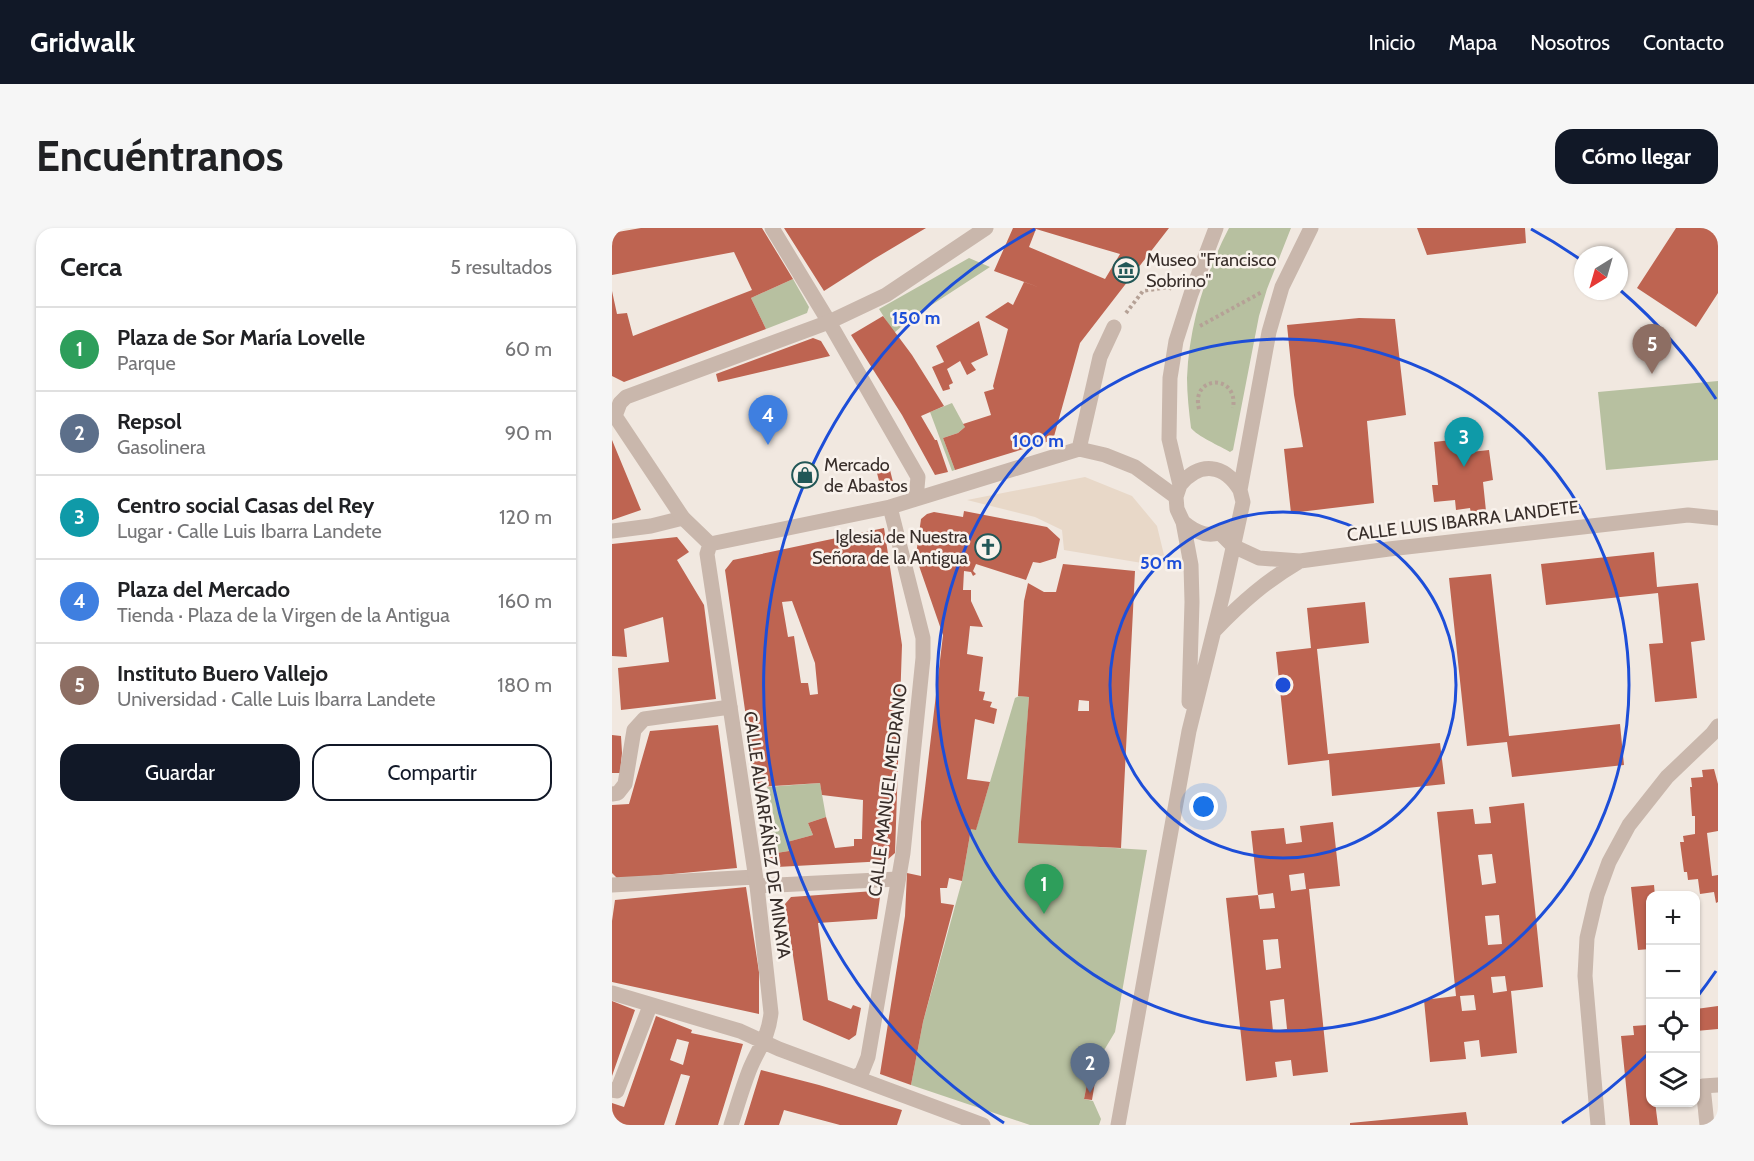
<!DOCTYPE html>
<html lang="es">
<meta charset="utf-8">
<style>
body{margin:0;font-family:Cabin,sans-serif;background:#f6f6f6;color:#202124}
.controls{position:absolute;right:18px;bottom:18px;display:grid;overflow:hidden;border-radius:12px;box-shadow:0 2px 4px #0004}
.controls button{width:54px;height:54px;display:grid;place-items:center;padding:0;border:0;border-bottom:2px solid #e0e0e0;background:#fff;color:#202124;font:30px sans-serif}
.compass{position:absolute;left:962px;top:18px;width:54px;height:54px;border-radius:50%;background:#fff;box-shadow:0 2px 4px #0004;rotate:217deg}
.you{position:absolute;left:592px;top:579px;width:21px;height:21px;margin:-15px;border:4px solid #fff;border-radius:50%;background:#1a73e8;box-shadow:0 0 0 9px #1a73e833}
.badge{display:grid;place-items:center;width:39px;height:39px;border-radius:50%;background:#111827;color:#fff;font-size:20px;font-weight:700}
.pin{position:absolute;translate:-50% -50px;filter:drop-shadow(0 2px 3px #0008)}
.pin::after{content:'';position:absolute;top:32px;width:21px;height:18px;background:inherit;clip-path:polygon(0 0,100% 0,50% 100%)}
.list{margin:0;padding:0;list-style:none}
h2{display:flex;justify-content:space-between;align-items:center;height:78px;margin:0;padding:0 24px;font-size:26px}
h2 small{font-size:20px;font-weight:400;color:#757577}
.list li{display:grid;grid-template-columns:39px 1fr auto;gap:18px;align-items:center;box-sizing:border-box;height:84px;padding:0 24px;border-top:2px solid #e0e0e0}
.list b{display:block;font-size:22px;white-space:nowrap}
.list p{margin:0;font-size:20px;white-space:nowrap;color:#757577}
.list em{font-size:20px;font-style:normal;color:#757577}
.actions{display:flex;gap:12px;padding:18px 24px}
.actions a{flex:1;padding:14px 0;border:2px solid #111827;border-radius:18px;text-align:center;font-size:21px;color:#111827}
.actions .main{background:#111827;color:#fff}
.icon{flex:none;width:33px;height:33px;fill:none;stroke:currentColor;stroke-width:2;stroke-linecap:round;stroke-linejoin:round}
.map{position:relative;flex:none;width:1106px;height:897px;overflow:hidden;border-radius:18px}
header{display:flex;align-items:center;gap:36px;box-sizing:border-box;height:84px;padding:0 30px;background:#111827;color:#fff}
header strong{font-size:28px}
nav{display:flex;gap:33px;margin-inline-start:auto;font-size:21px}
.intro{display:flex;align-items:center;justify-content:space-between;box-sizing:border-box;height:144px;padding:0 36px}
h1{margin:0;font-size:42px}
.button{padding:15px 27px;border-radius:18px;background:#111827;color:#fff;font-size:21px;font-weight:700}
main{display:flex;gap:36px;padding:0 36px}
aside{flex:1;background:#fff;border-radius:18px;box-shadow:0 2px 4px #0004}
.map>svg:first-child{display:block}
</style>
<header>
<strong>Gridwalk</strong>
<nav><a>Inicio</a><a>Mapa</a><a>Nosotros</a><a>Contacto</a></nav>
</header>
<div class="intro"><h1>Encuéntranos</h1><a class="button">Cómo llegar</a></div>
<main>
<aside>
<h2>Cerca<small>5 resultados</small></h2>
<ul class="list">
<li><span class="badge" style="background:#2e9e5b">1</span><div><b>Plaza de Sor María Lovelle</b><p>Parque</p></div><em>60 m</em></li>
<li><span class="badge" style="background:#5c6f8a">2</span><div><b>Repsol</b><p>Gasolinera</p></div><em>90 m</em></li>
<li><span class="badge" style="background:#0f9aa8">3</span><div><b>Centro social Casas del Rey</b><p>Lugar · Calle Luis Ibarra Landete</p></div><em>120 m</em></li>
<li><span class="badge" style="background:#3f7fe0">4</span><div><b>Plaza del Mercado</b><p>Tienda · Plaza de la Virgen de la Antigua</p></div><em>160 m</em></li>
<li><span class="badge" style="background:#8d6e63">5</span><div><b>Instituto Buero Vallejo</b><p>Universidad · Calle Luis Ibarra Landete</p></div><em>180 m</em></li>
</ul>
<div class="actions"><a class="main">Guardar</a><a>Compartir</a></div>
</aside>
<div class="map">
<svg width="1106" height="897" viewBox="0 0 1106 897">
<rect width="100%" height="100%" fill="#f1e8e0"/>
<path fill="#b7c0a0" d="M617,0H679L655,61L647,88L621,222L618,224C608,218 585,208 579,200C577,184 575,166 575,150C577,98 593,46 617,0Z
M357,30L378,39L298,91L282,105L267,81Z
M181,51L197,79L195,85L154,101L139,70Z
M1106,153V232L994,242L986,164Z
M340,175L353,199L346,205L331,210L343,242L340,243L318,184Z
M407,468L417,469L407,614L535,622L503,804L488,829L486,842L478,841L472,871L481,873L489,891L487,897H418L299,857L311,794L350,653L359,601H364L403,470Z
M208,555L214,589L196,595L201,607L175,614L177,623L152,627L149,603L164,599L155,559Z"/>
<path fill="#e8d8c8" d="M473,249L520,268L545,298L552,327L530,335L452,322L450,302L423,289L355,272Z"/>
<path fill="#be6451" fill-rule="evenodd" d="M29,0H150L181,51L139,70L154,101L12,154L0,148V63L5,86L15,85L21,108L140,62L122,24L0,47V5Z
M172,0H314L262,31L212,63Z
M401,0H557L468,115L441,212L343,242L331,210L346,205L353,199L351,196L379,187L372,164L382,161L381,158L396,101L373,89L396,74L401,77L412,54L429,60L382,43ZM424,1L484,19L508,26L493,51L417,19Z
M805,0H913L914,15L815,27Z
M1064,0H1106V65L1084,99L1025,60Z
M271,88L300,127L332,178L309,188L323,212H325L336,244L323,247L290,187L239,107Z
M747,90L783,91L794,187L755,193L762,275L679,285L672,221L691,219L682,167L675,97Z
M367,93L376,127L359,135L364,142L355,147L348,133L335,141L341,155L337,157L338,161L331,163L320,139L332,134L324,118Z
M201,110L209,113L218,128L106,154L104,146Z
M848,211L850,225L877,222L881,252L871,254L874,283L859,285L858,280L844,282L843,272L822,274L820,257H826L822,214Z
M0,212L29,282L0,292Z
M277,238L282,258L269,261L264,241Z
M352,283L435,299L448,311L444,330L428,335L421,334L414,352L364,336L361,343L364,346L361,348L359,344L352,343L351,362H359V373L371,399L358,398L355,426L371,429L367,463L373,464L371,472L380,474L378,479L385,481L382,496L363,491L355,551L378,554L364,602L359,601L350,653L337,650L335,660H328L329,675L342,677L311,794L299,857L268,846L293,688L295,645L309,648V594L331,407L306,335L312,333V328L304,327L309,291L315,286L322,284L351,289Z
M272,300L290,417L283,625L274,633L165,639L163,630L153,632L152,627L177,623L175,614L201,607L196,595L214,589L223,620L242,618V611H250L251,572L210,567L208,555L144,559L113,342L121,332ZM180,373L203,435L206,466L198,467L196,455H189L182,408L176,409L170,374Z
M65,309L77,324L65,332L92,377L104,471L9,482L6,440L57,434L51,389L12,401L15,429L0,428V316Z
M1042,324L1045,359L1086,355L1093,412L1079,414L1085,470L1043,474L1037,416L1051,415L1046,365L934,377L929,336Z
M451,336L523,343L509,620L406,615L417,469L406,468L412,373L416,355L432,364H444ZM467,472L477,473V483H466Z
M879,346L897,508L1008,496L1012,537L900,549L895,514L855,518L837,350Z
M753,374L757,415L705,421L716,526L828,515L833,556L720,568L717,532L676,537L664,424L699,420L695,380Z
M106,497L125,640L6,651L0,645V577L17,576L38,503Z
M0,507L9,508L10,525L8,545H0Z
M1102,541L1106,556V603L1095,605L1100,648L1106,647V674L1104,675L1102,664L1088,666L1086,651L1076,652L1075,644H1072L1068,614H1072L1071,608L1083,606V588H1080L1078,559H1080L1079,550L1091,549L1090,542Z
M912,575L931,759L899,763L905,825L869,829L867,812L852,814L854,831L818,834L812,772L844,768L825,584L861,581L863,596L879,595L877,579ZM880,626L884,655L870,657L866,627ZM887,687L890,716L876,717L873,688ZM893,748L895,763L881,765L879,749ZM862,767L864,782L850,783L848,768Z
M721,594L728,658L697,661L716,844L681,848L679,832L663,834L665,849L634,853L614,670L646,667L648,681L663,680L661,665L646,667L639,603L672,600L674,616L690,614L688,598ZM692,645L694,661L679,663L677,647ZM666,711L669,740L654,742L651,712ZM672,771L675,801L661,803L658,773Z
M1042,657L1043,668H1038V721L1026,722L1019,659Z
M134,659L147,744V786L0,754V693L3,672Z
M262,663L268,669L265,691L206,695L216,772L239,781L241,777L249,780L244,807L237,812L191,792L173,676L179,669Z
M0,773L23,782L0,848Z
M1106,778V801L1084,803V781Z
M44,788L80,802L79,805L131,816L106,897H63L78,848L69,846L52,897H0V875L12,879ZM65,811L77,814L71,837L58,832Z
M1035,797L1038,828V874H1043L1046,897H1018L1009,808L1022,807L1021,798Z
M478,841L485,842L480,872L472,871Z
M149,842L207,857L290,882L285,897H228L172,882L167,897H132Z
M854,884L856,897H738V895Z"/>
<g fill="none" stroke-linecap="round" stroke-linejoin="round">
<path stroke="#b5a196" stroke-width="4" stroke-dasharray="3 3" stroke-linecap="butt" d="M514,85L531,63L555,59L561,61
M588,98L650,64
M587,181C578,147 627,145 621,180"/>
<path stroke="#c9b7ac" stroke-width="15" d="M160,0L217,94
M0,303L39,298L71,290
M0,566L6,565L13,556L22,502L32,491L118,479
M0,657L143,649
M145,658L286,651
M0,862L5,863L38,778"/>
<path stroke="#c9b7ac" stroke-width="15" d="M217,94L306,249L304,271
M467,221L488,129L502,99
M568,257C588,233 612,236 628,262
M571,294C585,306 599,311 616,301
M608,305L621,318L647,330L688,333L777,321L1076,287L1106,290
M98,316L95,326L145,658L159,785C156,812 146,820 137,843C130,861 125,879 119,897
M98,316L71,290L3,188L8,175L14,169L217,94L274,67L374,0
M98,316L278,279L467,221L493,227L523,239L564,269
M603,402C630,374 654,353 688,333
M577,474L580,374L579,337L571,294L565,281L564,269L568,257L557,211L558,150L564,113L579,66L604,0
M0,765L128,803L167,821L371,897
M244,849L250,844L256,829L291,625L311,430V410L278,279
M506,897L577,503L611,366L631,274L628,262L657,104L670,59L699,0
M986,897L973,748L975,710L985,667L997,634L1017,597L1055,549L1100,506L1106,498
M1095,897L1091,858L1106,857"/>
</g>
<g fill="none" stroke="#1d4ed8" stroke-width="3">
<circle cx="671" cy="457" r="173"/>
<circle cx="671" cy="457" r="346"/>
<path d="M1104 743A519 519 0 0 1 1085 769M1038 824A519 519 0 0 1 950 895M392 895A519 519 0 0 1 423 1M919 1A519 519 0 0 1 969 32M1008 62A519 519 0 0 1 1104 171"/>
</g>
<defs>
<g id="museum-ring" transform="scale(1.35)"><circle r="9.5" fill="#f9f2ec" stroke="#225757" stroke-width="1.5"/><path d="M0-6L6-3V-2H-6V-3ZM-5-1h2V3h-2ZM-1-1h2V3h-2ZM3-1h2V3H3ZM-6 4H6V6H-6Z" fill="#225757"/></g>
<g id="shop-ring" transform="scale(1.35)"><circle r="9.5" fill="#f9f2ec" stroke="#225757" stroke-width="1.5"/><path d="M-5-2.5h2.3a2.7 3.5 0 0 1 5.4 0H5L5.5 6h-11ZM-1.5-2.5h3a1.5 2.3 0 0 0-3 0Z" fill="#225757"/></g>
<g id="church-ring" transform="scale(1.35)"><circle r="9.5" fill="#f9f2ec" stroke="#225757" stroke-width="1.5"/><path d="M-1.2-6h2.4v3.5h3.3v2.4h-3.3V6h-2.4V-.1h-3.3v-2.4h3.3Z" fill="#225757"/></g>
</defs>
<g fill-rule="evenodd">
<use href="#museum-ring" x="514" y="42"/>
<use href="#shop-ring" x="193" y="247"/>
<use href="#church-ring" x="376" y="319"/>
</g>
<g text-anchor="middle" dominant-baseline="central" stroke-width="5" stroke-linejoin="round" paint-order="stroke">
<g font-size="18" fill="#382e2a" stroke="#f9f2ec" text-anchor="start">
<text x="534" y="32">Museo "Francisco<tspan x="534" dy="21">Sobrino"</tspan></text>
<text x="212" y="237">Mercado<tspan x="212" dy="21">de Abastos</tspan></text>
<text x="356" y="309" text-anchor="end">Iglesia de Nuestra<tspan x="356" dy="21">Señora de la Antigua</tspan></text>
</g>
<g font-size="18" fill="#382e2a" stroke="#f9f2ec">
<text transform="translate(851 293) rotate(-7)">CALLE LUIS IBARRA LANDETE</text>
<text transform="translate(276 562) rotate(-83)">CALLE MANUEL MEDRANO</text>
<text transform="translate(155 607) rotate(82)">CALLE ALVARFÁÑEZ DE MINAYA</text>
</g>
</g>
<circle cx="671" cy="457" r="9" fill="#1d4ed8" stroke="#f9f2ec" stroke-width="3"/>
<g font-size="18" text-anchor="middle" font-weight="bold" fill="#1d4ed8" stroke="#f9f2ec" stroke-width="5" stroke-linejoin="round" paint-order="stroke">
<text x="304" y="96">150 m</text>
<text x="426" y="219">100 m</text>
<text x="549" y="341">50 m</text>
</g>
</svg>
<div class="controls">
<button>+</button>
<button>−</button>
<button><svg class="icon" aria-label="locate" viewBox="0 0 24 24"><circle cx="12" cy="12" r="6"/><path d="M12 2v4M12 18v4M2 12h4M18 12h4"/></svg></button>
<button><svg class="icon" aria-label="layers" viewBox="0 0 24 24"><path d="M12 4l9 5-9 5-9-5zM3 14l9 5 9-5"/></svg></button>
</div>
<svg class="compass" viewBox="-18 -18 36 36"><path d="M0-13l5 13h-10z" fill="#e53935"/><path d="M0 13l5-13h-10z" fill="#757577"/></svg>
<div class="you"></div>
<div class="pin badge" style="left:432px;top:686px;background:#2e9e5b">1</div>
<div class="pin badge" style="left:478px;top:865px;background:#5c6f8a">2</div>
<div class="pin badge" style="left:852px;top:239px;background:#0f9aa8">3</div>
<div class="pin badge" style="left:156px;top:217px;background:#3f7fe0">4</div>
<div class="pin badge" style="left:1040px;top:146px;background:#8d6e63">5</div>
</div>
</main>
